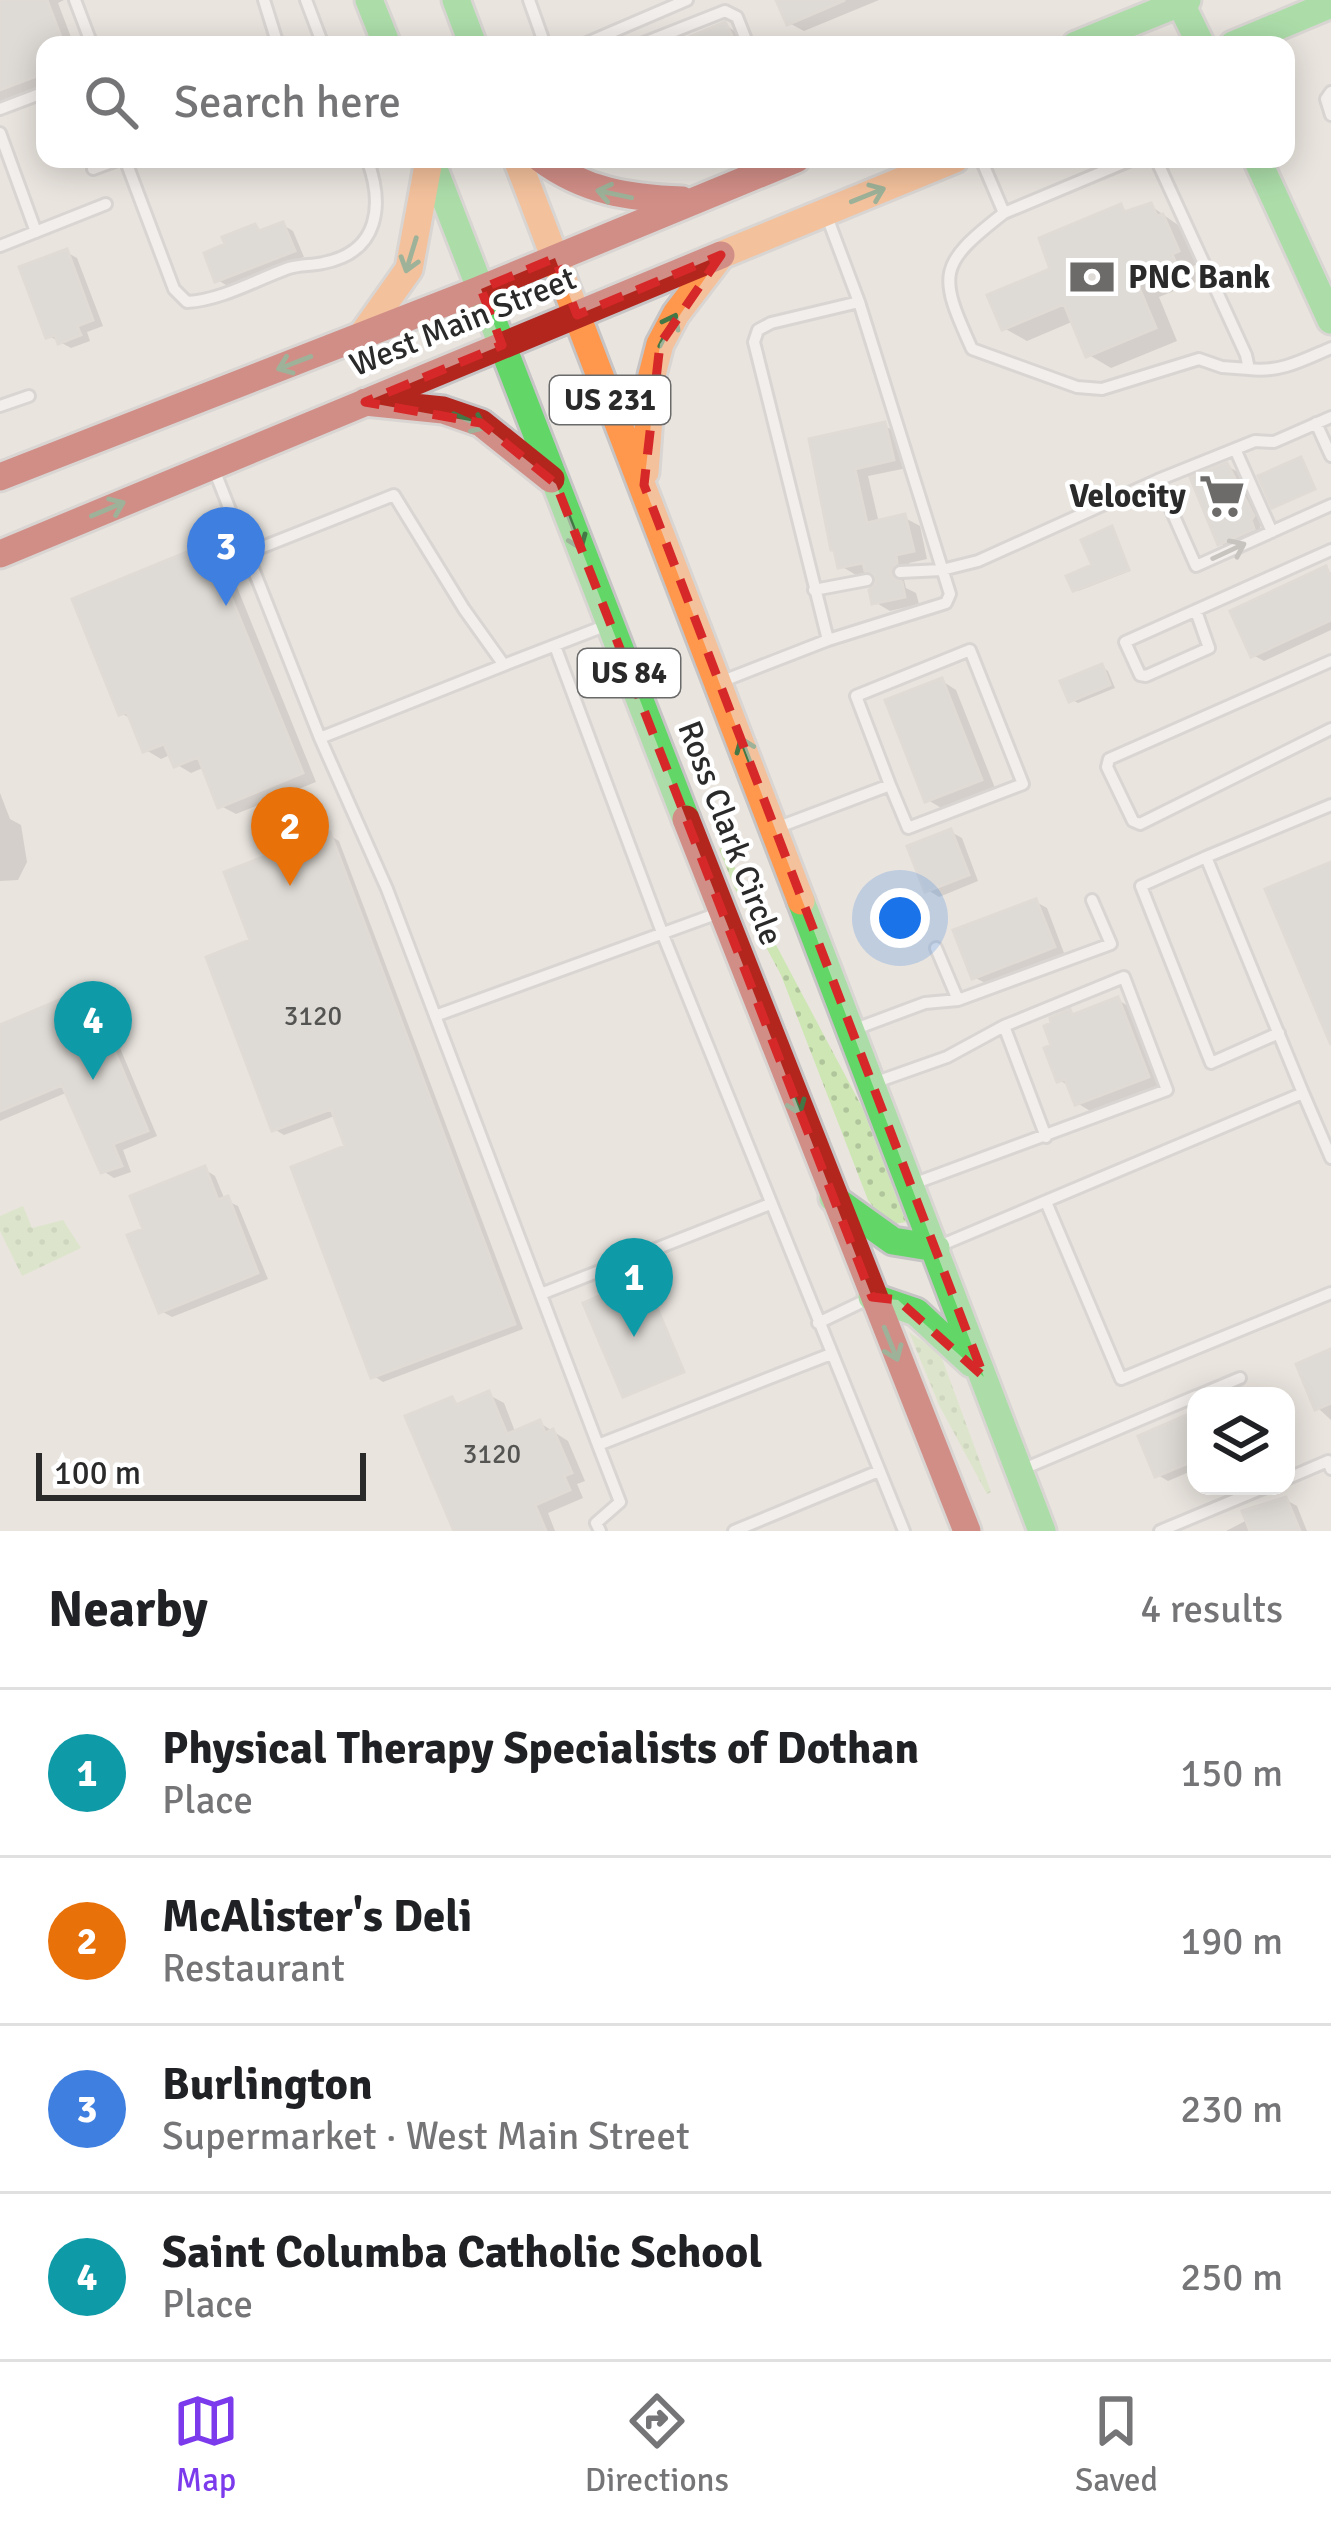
<!DOCTYPE html>
<meta charset="utf-8">
<style>
body{margin:0;font-family:Signika,sans-serif;background:#f2f2f2;color:#202124}
.controls{position:absolute;right:36px;bottom:36px;display:grid;overflow:hidden;border-radius:24px;box-shadow:0 6px 30px #0003}
.controls button{width:108px;height:108px;display:grid;place-items:center;padding:0;border:0;border-bottom:3px solid #e0e0e0;background:#fff;color:#202124;font:60px sans-serif}
.scale{position:absolute;left:36px;bottom:30px;width:330px;box-sizing:border-box;padding-left:12px;border:6px solid #2a2a2a;border-top:0;font-size:33px;line-height:42px;white-space:nowrap;color:#2a2a2a;-webkit-text-stroke:9px #fff;paint-order:stroke}
.you{position:absolute;left:900px;top:918px;width:42px;height:42px;margin:-30px;border:9px solid #fff;border-radius:50%;background:#1a73e8;box-shadow:0 0 0 18px #1a73e833}
.badge{display:grid;place-items:center;width:78px;height:78px;border-radius:50%;background:#7c3aed;color:#fff;font-size:39px;font-weight:700}
.pin{position:absolute;translate:-50% -99px;filter:drop-shadow(0 3px 6px #0008)}
.pin::after{content:'';position:absolute;top:63px;width:42px;height:36px;background:inherit;clip-path:polygon(0 0,100% 0,50% 100%)}
.list{margin:0;padding:0;list-style:none}
h2{display:flex;justify-content:space-between;align-items:center;height:156px;margin:0;padding:0 48px;font-size:51px}
h2 small{font-size:39px;font-weight:400;color:#757577}
.list li{display:grid;grid-template-columns:78px 1fr auto;gap:36px;align-items:center;box-sizing:border-box;height:168px;padding:0 48px;border-top:3px solid #e0e0e0}
.list b{display:block;font-size:45px;white-space:nowrap}
.list p{margin:0;font-size:39px;white-space:nowrap;color:#757577}
.list em{font-size:39px;font-style:normal;color:#757577}
.icon{flex:none;width:66px;height:66px;fill:none;stroke:currentColor;stroke-width:2;stroke-linecap:round;stroke-linejoin:round}
.map{position:relative;flex:none;width:1331px;height:1531px;overflow:hidden}
.search{position:absolute;background:#fff;box-shadow:0 6px 30px #0003;left:36px;right:36px;top:36px;height:132px;display:flex;align-items:center;gap:30px;box-sizing:border-box;padding:0 42px;border-radius:24px;color:#757577;font-size:45px}
.sheet{height:828px;background:#fff}
nav{display:flex;justify-content:space-around;align-items:center;box-sizing:border-box;height:168px;border-top:3px solid #e0e0e0;background:#fff;font-size:33px;color:#757577}
nav a{display:grid;justify-items:center;gap:6px}
nav .on{color:#7c3aed}
.map>svg:first-child{display:block}
</style>
<div class="map">
<svg width="1331" height="1531" viewBox="0 0 1331 1531">
<defs>
<pattern id="grass-dots" width="8" height="8" patternUnits="userSpaceOnUse" patternTransform="scale(3)"><rect width="8" height="8" fill="#cde6b4"/><path d="M2 2h.1M6 6h.1" fill="none" stroke="#b0c59b" stroke-width="1.8" stroke-linecap="round"/></pattern>
</defs>
<rect width="100%" height="100%" fill="#e9e4de"/>
<path fill="url(#grass-dots)" d="M724,847L862,1107L906,1222L888,1225L868,1200L781,975L735,889L719,849Z
M23,1206L32,1228L63,1220L81,1248L22,1276L0,1231V1216Z
M909,1332L940,1353L991,1492L987,1494L939,1405Z"/>
<path fill="#0003" d="M0,0H64L58,3L74,45H45V86L0,104Z
M779,0H879L804,31L789,23Z
M725,25L736,32L744,45H674Z
M1151,206L1185,230L1199,264L1193,266L1199,281L1159,297L1177,341L1111,368L1089,355L1074,321L1027,341L1004,328L1054,270L1121,208L1130,213Z
M283,225L293,231L304,257L229,287L218,280L255,227L264,232Z
M66,252L77,258L103,326L87,332L90,341L71,348L49,336Z
M885,426L899,434L907,468L868,476L879,523L905,518L920,526L927,559L909,563L911,572L904,580L906,588L916,593L919,604L890,611L875,602L879,576L872,571L856,575L841,566L813,442Z
M1227,466L1238,472L1263,523L1260,527L1263,535L1231,549L1220,543Z
M1112,529L1130,571L1078,591L1096,566Z
M209,546L224,555L316,782L236,814L221,806L205,767L191,773L176,764L172,754L161,759L146,750L133,720L121,713Z
M1325,570L1331,573V630L1264,661L1253,655Z
M1102,667L1108,671L1115,688L1078,703L1071,699Z
M942,681L956,690L995,788L943,809L928,800Z
M0,793L10,819L21,825L27,862L18,880L0,881Z
M951,832L962,838L978,881L939,897L928,890Z
M329,835L339,841L523,1329L383,1382L374,1376L349,1148L337,1115L284,1135L274,1129L254,942Z
M1036,902L1047,908L1064,953L985,983L974,977Z
M88,992L99,998L157,1136L123,1150L131,1172L114,1178L103,1171L68,1092L0,1121V1028Z
M1118,1000L1133,1009L1162,1085L1092,1112L1077,1103L1071,1087L1059,1080L1055,1047L1070,1013L1076,1016Z
M204,1169L215,1176L225,1200L238,1206L268,1279L172,1317L161,1311L147,1231Z
M1331,1353V1420L1318,1408Z
M489,1395L504,1403L516,1434L540,1423L568,1441L585,1481L577,1484L583,1498L548,1513L555,1531H457L409,1418L452,1400L462,1406Z
M1196,1414V1469L1168,1481L1158,1475Z
M1286,1500L1297,1506L1307,1531H1226Z"/>
<path fill="#d1ceca" stroke="#d4d0cb" stroke-width="3" d="M0,0H47L64,45H45V73L0,90Z
M776,0H845L787,25Z
M725,22L737,45H671Z
M1151,203L1157,216L1163,214L1179,251L1172,254L1178,268L1138,285L1156,328L1086,357L1064,304L1002,330L987,295L1050,269L1039,238L1121,204L1124,212Z
M283,222L295,251L215,282L204,253L225,244L222,237L255,224L259,231Z
M67,249L93,320L77,326L81,335L58,344L55,335L46,338L19,267Z
M885,422L894,460L855,469L867,523L905,514L914,551L896,555L897,563L890,571L893,578L902,582L905,597L872,604L869,590L876,584L875,575L865,571L863,563L838,568L834,550H831L809,439Z
M1301,457L1315,489L1272,508L1258,476Z
M1227,463L1254,516L1251,520L1254,529L1218,545L1190,477Z
M1112,526L1129,570L1073,591L1066,576L1092,565L1081,540Z
M209,543L303,773L218,808L198,757L174,767L164,744L143,752L127,712L119,715L72,599Z
M1326,566L1331,578V620L1251,657L1230,611Z
M1102,664L1110,685L1069,702L1060,681Z
M942,678L982,780L925,802L885,700Z
M951,829L969,875L925,892L907,846Z
M330,832L515,1324L371,1378L291,1167L345,1146L331,1109L272,1131L206,957L250,940L224,872Z
M1331,862V1045L1265,889Z
M1036,899L1055,947L972,979L953,930Z
M88,988L148,1131L113,1144L122,1166L101,1173L62,1085L0,1111V1025Z
M1118,997L1149,1077L1075,1105L1065,1079L1057,1082L1044,1048L1051,1045L1044,1026L1051,1023L1050,1018L1070,1009L1072,1015Z
M205,1166L218,1200L228,1196L258,1273L159,1313L127,1235L143,1229L130,1196Z
M644,1277L684,1372L623,1397L583,1303Z
M1331,1349V1403L1315,1410L1296,1364Z
M489,1391L507,1434L540,1420L545,1433L553,1429L572,1473L564,1476L570,1490L535,1505L546,1531H454L405,1416L452,1397L456,1405Z
M1196,1411V1460L1155,1477L1138,1436Z
M1286,1497L1300,1531H1250L1242,1511Z"/>
<g fill="none" stroke-linecap="round" stroke-linejoin="round">
<g stroke="#c6c4c5" stroke-width="16">
<path id="lane" d="M75,0L92,45
M264,0L278,45
M306,0L323,45
M529,0L545,45
M582,45L687,0
M639,45L725,11L737,17L748,45
M1331,92L1326,99L1331,115
M0,109L45,92
M0,133L36,232
M125,159L174,289L187,302C221,300 254,281 286,269C299,264 310,266 323,263C380,252 384,204 367,159
M981,159L1004,213L1133,159
M1156,159L1246,355L1249,369C1280,373 1303,360 1331,348
M93,169L120,159
M1004,213C937,265 938,274 972,349L1077,387L1102,389L1199,359L1222,367L1249,369
M0,246L106,204
M0,406L29,396
M1316,423L1331,456
M1235,449L1272,532
M215,472L320,738L387,889L598,1445
M1158,480L1196,566L1331,505
M245,554L394,495L464,609L504,665L602,627
M900,572L942,570L978,561L1158,480L1255,441L1274,442L1331,417
M814,590L867,580
M1196,611L1209,648L1146,676L1140,675L1125,642L1331,550
M828,640L946,603L950,594L859,302
M555,646L663,935L904,1531
M1331,661L1109,759L1107,767L1133,821L1140,824L1331,729
M728,679L828,640L754,342L758,330L771,323L859,302L829,222
M320,738L504,665
M784,825L890,785L908,828L1023,784L970,650L856,696L890,785
M1206,857L1141,886L1211,1063L1279,1033
M936,948L958,1000
M435,1016L713,915
M1004,1026L1046,1137
M858,1028L925,1003L958,1000L1111,944L1092,900
M882,1080L947,1057L1004,1026L1124,977L1167,1090L921,1181
M1303,1093L1331,1158
M1046,1202L1121,1379L1331,1293
M944,1244L1303,1093L1206,857L1331,805
M541,1294L770,1204
M818,1323L864,1301
M1197,1396L1240,1378
M1028,1467L1196,1396
M1286,1479L1328,1461L1331,1469
M600,1531L596,1523L620,1502L598,1445L831,1354
M734,1531L879,1471
M1160,1531L1268,1486"/>
</g>
<g stroke="#c6c4c5" stroke-width="33">
<path id="fast" d="M369,0L387,45
M456,0L473,45
M1179,0L1201,45
M1076,45L1187,0
M1233,45L1331,4
M430,159L686,819
M1257,159L1331,320
M801,901L1042,1531
M833,1198L893,1241L936,1248
M872,1297L916,1312L971,1363"/>
</g>
<g stroke="#c6c4c5" stroke-width="33">
<path id="slow" d="M517,159L801,901
M360,338L409,269L429,160
M645,472L652,375L660,344L676,314L721,255L955,159"/>
</g>
<g stroke="#c6c4c5" stroke-width="33">
<path id="jam" d="M541,159C584,191 629,198 682,200
M481,289L796,159
M365,402L443,410L481,423L551,479
M0,477L481,289
M0,554L721,255
M686,819L967,1531"/>
</g>
<use href="#lane" stroke="#fcfbfa" stroke-width="10"/>
<use href="#fast" stroke="#63d668" stroke-width="27"/>
<use href="#slow" stroke="#ff974d" stroke-width="27"/>
<use href="#jam" stroke="#b3261e" stroke-width="27"/>
</g>
<defs><path id="oneway-shaft" d="M-6 0H5M1.5-3L5.5 0L1.5 3" fill="none" stroke-width="1.6" stroke-linecap="round" stroke-linejoin="round" transform="scale(3)"/></defs>
<g stroke="#447746">
<use href="#oneway-shaft" transform="translate(614 194) rotate(-168)"/>
<use href="#oneway-shaft" transform="translate(868 195) rotate(-22)"/>
<use href="#oneway-shaft" transform="translate(411 255) rotate(107)"/>
<use href="#oneway-shaft" transform="translate(668 330) rotate(-63)"/>
<use href="#oneway-shaft" transform="translate(294 363) rotate(159)"/>
<use href="#oneway-shaft" transform="translate(470 421) rotate(24)"/>
<use href="#oneway-shaft" transform="translate(108 509) rotate(-23)"/>
<use href="#oneway-shaft" transform="translate(575 533) rotate(69)"/>
<use href="#oneway-shaft" transform="translate(747 754) rotate(-111)"/>
<use href="#oneway-shaft" transform="translate(794 1098) rotate(69)"/>
<use href="#oneway-shaft" transform="translate(891 1344) rotate(68)"/>
</g>
<use stroke="#9e9d9c" href="#oneway-shaft" transform="translate(1229 551) rotate(-25)"/>
<path d="M0 0H1331V1531H0ZM721,255L660,344L644,485L984,1377L898,1300L872,1297L556,484L481,423L365,402L502,345L481,289L555,258L577,315Z" fill="#e9e4de" fill-opacity=".55" fill-rule="evenodd"/>
<path fill="none" stroke="#d62828" stroke-width="9" stroke-dasharray="24 15" stroke-linejoin="round" d="M721,255L660,344L644,485L984,1377L898,1300L872,1297L556,484L481,423L365,402L502,345L481,289L555,258L577,315Z"/>
<defs>
<g id="bank-bare" transform="scale(3.6)"><path d="M-6-4H6V4H-6ZM0-2.3a2.3 2.3 0 1 0 0 4.6a2.3 2.3 0 1 0 0-4.6Z" fill="#6d6b69" stroke="#fff" stroke-width="2.5" paint-order="stroke"/></g>
<g id="supermarket-bare" transform="scale(3.6)"><path d="M-6-5.5h2.5l.6 2H6L4.5 2H-2.5L-4.4-4H-6ZM-1.5 3.2a1.3 1.3 0 1 0 .1 0ZM3 3.2a1.3 1.3 0 1 0 .1 0Z" fill="#6d6b69" stroke="#fff" stroke-width="2.5" paint-order="stroke"/></g>
</defs>
<g fill-rule="evenodd">
<use href="#bank-bare" x="1092" y="277"/>
<use href="#supermarket-bare" x="1222" y="496"/>
</g>
<g text-anchor="middle" dominant-baseline="central" stroke-width="9" stroke-linejoin="round" paint-order="stroke">
<g font-size="27" fill="#545453">
<text x="313" y="1016">3120</text>
<text x="492" y="1454">3120</text>
</g>
<g fill="#fff" stroke="#6a6a6a" stroke-width="3">
<rect x="550" y="376" width="120" height="48" rx="9"/>
<rect x="578" y="649" width="102" height="48" rx="9"/>
</g>
<g font-size="30" font-weight="bold" fill="#2a2a2a">
<text x="610" y="400">US 231</text>
<text x="629" y="673">US 84</text>
</g>
<g font-size="33" font-weight="bold" fill="#2a2a2a" stroke="#fff" text-anchor="start">
<text x="1128" y="277">PNC Bank</text>
<text x="1186" y="496" text-anchor="end">Velocity</text>
</g>
<g font-size="33" fill="#2a2a2a" stroke="#fff">
<text transform="translate(463 322) rotate(-22)">West Main Street</text>
<text transform="translate(730 833) rotate(69)">Ross Clark Circle</text>
</g>
</g>
</svg>
<div class="controls">
<button><svg class="icon" aria-label="layers" viewBox="0 0 24 24"><path d="M12 4l9 5-9 5-9-5zM3 14l9 5 9-5"/></svg></button>
</div>
<div class="scale">100 m</div>
<div class="you"></div>
<div class="pin badge" style="left:634px;top:1337px;background:#0f9aa8">1</div>
<div class="pin badge" style="left:290px;top:886px;background:#e8710a">2</div>
<div class="pin badge" style="left:226px;top:606px;background:#3f7fe0">3</div>
<div class="pin badge" style="left:93px;top:1080px;background:#0f9aa8">4</div>
<div class="search"><svg class="icon" aria-label="search" viewBox="0 0 24 24"><circle cx="10" cy="10" r="6"/><path d="M15 15l6 6"/></svg>Search here</div>
</div>
<section class="sheet">
<h2>Nearby<small>4 results</small></h2>
<ul class="list">
<li><span class="badge" style="background:#0f9aa8">1</span><div><b>Physical Therapy Specialists of Dothan</b><p>Place</p></div><em>150 m</em></li>
<li><span class="badge" style="background:#e8710a">2</span><div><b>McAlister's Deli</b><p>Restaurant</p></div><em>190 m</em></li>
<li><span class="badge" style="background:#3f7fe0">3</span><div><b>Burlington</b><p>Supermarket · West Main Street</p></div><em>230 m</em></li>
<li><span class="badge" style="background:#0f9aa8">4</span><div><b>Saint Columba Catholic School</b><p>Place</p></div><em>250 m</em></li>
</ul>
</section>
<nav>
<a class="on"><svg class="icon" aria-label="map" viewBox="0 0 24 24"><path d="M3 6l6-2 6 2 6-2v14l-6 2-6-2-6 2zM9 4v14M15 6v14"/></svg>Map</a>
<a><svg class="icon" aria-label="directions" viewBox="0 0 24 24"><path d="M12 3l9 9-9 9-9-9zM9 14v-3h6M13 9l2 2-2 2"/></svg>Directions</a>
<a><svg class="icon" aria-label="saved" viewBox="0 0 24 24"><path d="M7 4h10v16l-5-4-5 4z"/></svg>Saved</a>
</nav>
